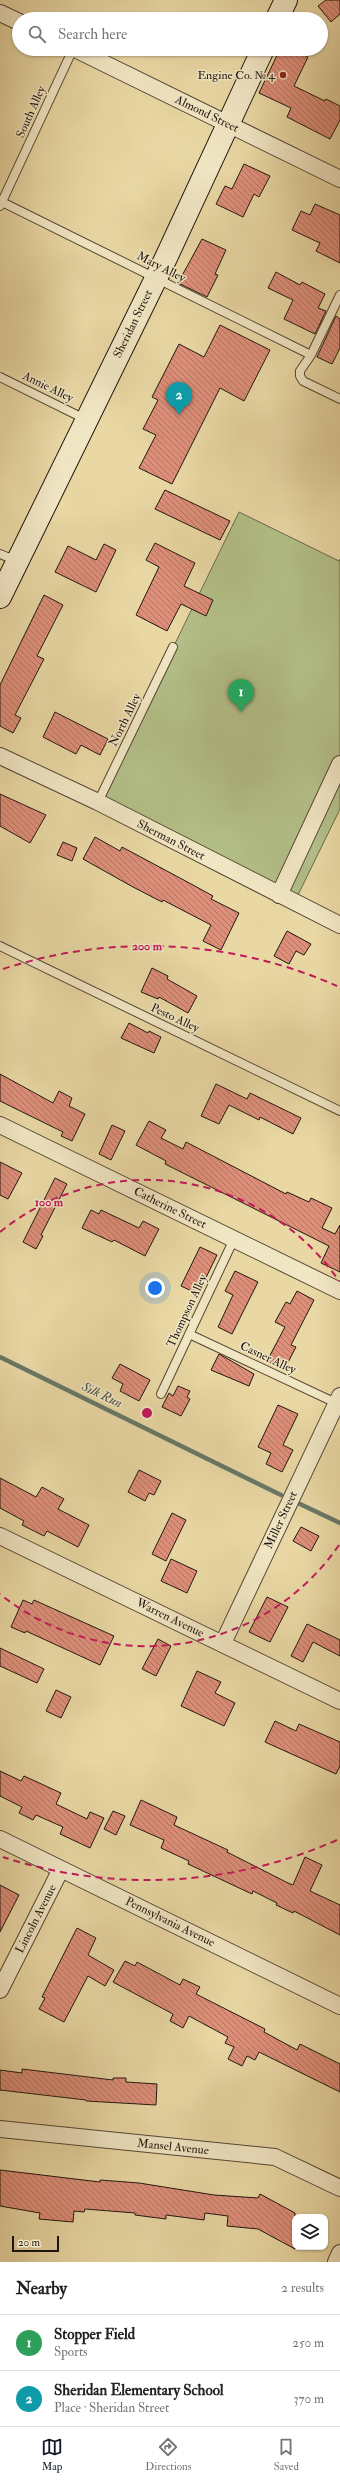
<!DOCTYPE html>
<meta charset="utf-8">
<style>
body{margin:0;font-family:"IM FELL Double Pica",serif;background:#f6f6f6;color:#222}
.controls{position:absolute;right:12px;bottom:12px;display:grid;overflow:hidden;border-radius:8px;box-shadow:0 1px 3px #0004}
.controls button{width:36px;height:36px;display:grid;place-items:center;padding:0;border:0;border-bottom:1px solid #e0e0e0;background:#fff;color:#222;font:20px sans-serif}
.scale{position:absolute;left:12px;bottom:10px;width:47px;box-sizing:border-box;padding-left:4px;border:2px solid #21160f;border-top:0;font-size:11px;line-height:14px;white-space:nowrap;color:#21160f;-webkit-text-stroke:3px #f1e6c4;paint-order:stroke}
.you{position:absolute;left:155px;top:1288px;width:14px;height:14px;margin:-10px;border:3px solid #fff;border-radius:50%;background:#1a73e8;box-shadow:0 0 0 6px #1a73e833}
.badge{display:grid;place-items:center;width:26px;height:26px;border-radius:50%;background:#111827;color:#fff;font-size:13px;font-weight:700}
.pin{position:absolute;translate:-50% -33px;filter:drop-shadow(0 1px 2px #0008)}
.pin::after{content:'';position:absolute;top:21px;width:14px;height:12px;background:inherit;clip-path:polygon(0 0,100% 0,50% 100%)}
.list{margin:0;padding:0;list-style:none}
h2{display:flex;justify-content:space-between;align-items:center;height:52px;margin:0;padding:0 16px;font-size:17px}
h2 small{font-size:13px;font-weight:400;color:#767676}
.list li{display:grid;grid-template-columns:26px 1fr auto;gap:12px;align-items:center;box-sizing:border-box;height:56px;padding:0 16px;border-top:1px solid #e0e0e0}
.list b{display:block;font-size:15px;white-space:nowrap}
.list p{margin:0;font-size:13px;white-space:nowrap;color:#767676}
.list em{font-size:13px;font-style:normal;color:#767676}
.icon{flex:none;width:22px;height:22px;fill:none;stroke:currentColor;stroke-width:2;stroke-linecap:round;stroke-linejoin:round}
.map{position:relative;flex:none;width:340px;height:2262px;overflow:hidden}
.search{position:absolute;background:#fff;box-shadow:0 1px 3px #0004;left:12px;right:12px;top:12px;height:44px;display:flex;align-items:center;gap:10px;box-sizing:border-box;padding:0 14px;border-radius:22px;color:#767676;font-size:15px}
.sheet{height:164px;background:#fff}
nav{display:flex;justify-content:space-around;align-items:center;box-sizing:border-box;height:56px;border-top:1px solid #e0e0e0;background:#fff;font-size:11px;color:#767676}
nav a{display:grid;justify-items:center;gap:2px}
nav .on{color:#111827}
.map>svg:first-child{display:block}
</style>
<div class="map">
<svg width="340" height="2262" viewBox="0 0 340 2262">
<defs>
<pattern id="building-back-hatch" width="6" height="6" patternUnits="userSpaceOnUse"><rect width="6" height="6" fill="#de8f7a"/><path d="M-1 5l2 2M0 0l6 6M5-1l2 2" fill="none" stroke="#b47462"/></pattern>
</defs>
<rect width="100%" height="100%" fill="#e9d8a4"/>
<filter id="stains"><feTurbulence type="fractalNoise" baseFrequency=".005" numOctaves="4"/><feColorMatrix values="0 0 0 0 .2 0 0 0 0 .09 0 0 0 0 .02 0 0 0 .5 -.17"/></filter>
<radialGradient id="worn" r=".72"><stop offset=".6" stop-color="#630" stop-opacity="0"/><stop offset="1" stop-color="#630" stop-opacity=".3"/></radialGradient>
<path fill="#b3bf88" stroke="#6a6a4c" d="M239,512L339,561L340,559V809L296,899L98,802Z"/>
<g fill="none" stroke-linecap="round" stroke-linejoin="round">
<path stroke="#687869" stroke-width="4.5" d="M0,1357L281,1495
M300,1504L340,1523"/>
</g>
<path fill="url(#building-back-hatch)" stroke="#21160f" d="M326,0H340V14L331,22L318,6Z
M280,49H291L308,57L294,86L325,101L326,99L340,106V120L330,139L287,117L291,108L259,93Z
M244,164L270,176L259,197L254,194L243,217L216,204L225,186L232,189Z
M315,204L340,215V263L316,251L320,243L292,230L301,211L310,215Z
M202,239L226,250L215,274L218,275L207,297L178,283Z
M276,272L300,285L302,282L325,294L318,308L326,311L315,334L284,319L293,300L268,288Z
M336,316L340,319V348L332,364L317,357Z
M220,325L270,350L244,401L220,388L172,484L139,468L156,435L143,429L158,400L152,397L179,344L204,357Z
M165,490L230,521L220,540L155,509Z
M155,543L195,563L184,586L213,600L206,616L181,604L167,631L136,615L159,567L146,560Z
M104,544L116,550L96,592L55,572L68,546L96,560Z
M44,595L63,605L37,656L44,659L15,715L21,718L13,733L0,726V685Z
M55,712L108,739L100,755L81,745L76,754L43,737Z
M0,794L46,815L30,843L0,826Z
M95,837L120,851L122,847L193,885L213,896L211,899L239,913L221,950L203,941L211,925L163,900L162,902L133,887L83,859Z
M63,842L77,848L72,861L57,855Z
M287,931L311,944L304,955L296,951L289,964L274,956Z
M152,968L168,976L167,979L197,996L188,1013L159,997L158,999L141,992Z
M129,1023L148,1033L149,1031L161,1037L154,1053L121,1038Z
M0,1074L53,1103L59,1091L72,1098L69,1106L85,1114L72,1141L61,1136L63,1132L0,1101Z
M216,1084L247,1099L250,1093L301,1118L293,1134L260,1117L259,1120L229,1105L219,1124L201,1116Z
M149,1121L166,1130L161,1138L183,1149L186,1142L286,1194L287,1192L309,1202L311,1198L332,1208L322,1228L335,1234L340,1225V1272L321,1263L329,1246L165,1164L166,1161L136,1145Z
M112,1125L125,1131L111,1160L99,1154Z
M0,1162L22,1173L8,1199L0,1195Z
M55,1178L67,1184L41,1235L43,1236L36,1249L23,1242Z
M91,1210L99,1214L101,1210L139,1228L143,1221L159,1229L145,1256L114,1240L112,1242L82,1228Z
M200,1247L217,1255L198,1294L181,1286Z
M235,1271L258,1282L232,1334L218,1327L233,1295L225,1291Z
M297,1291L314,1300L291,1345L296,1347L284,1370L267,1361L285,1327L275,1322L286,1302L290,1304Z
M219,1354L254,1374L249,1386L211,1370Z
M120,1364L150,1380L139,1401L120,1391L123,1384L112,1378Z
M178,1386L190,1391L187,1397L190,1399L181,1416L162,1407L169,1393L173,1396Z
M278,1405L298,1414L283,1445L293,1450L282,1472L266,1464L271,1453L258,1447Z
M139,1470L161,1481L154,1495L149,1493L145,1501L128,1492Z
M0,1478L36,1497L42,1487L64,1499L58,1509L89,1525L78,1547L47,1531L44,1536L22,1525L24,1521L0,1508Z
M172,1513L186,1520L166,1561L152,1554Z
M301,1527L319,1536L311,1551L293,1541Z
M171,1559L197,1571L187,1593L161,1581Z
M267,1597L288,1607L270,1642L249,1632Z
M23,1600L32,1604L34,1600L114,1636L100,1665L26,1631L25,1633L11,1627Z
M307,1624L340,1640V1656L313,1642L303,1662L291,1656Z
M158,1639L171,1646L156,1676L142,1669Z
M0,1648L44,1669L37,1683L0,1666Z
M197,1671L221,1682L215,1693L235,1703L224,1726L181,1706Z
M56,1690L71,1697L61,1718L46,1711Z
M275,1721L296,1731L299,1724L340,1742V1766L336,1774L265,1742Z
M0,1771L21,1781L24,1776L61,1793L56,1804L87,1819L90,1812L104,1818L90,1848L60,1834L63,1827L36,1815L33,1820L19,1813L22,1807L0,1796Z
M141,1800L177,1817L174,1825L228,1850L227,1852L288,1883L293,1885L305,1857L322,1865L310,1891L340,1905V1935L294,1911L293,1913L276,1905L277,1903L253,1891L252,1894L188,1864L189,1861L161,1848L164,1840L130,1825Z
M113,1811L125,1816L116,1835L104,1829Z
M0,1885L19,1895L0,1932Z
M77,1928L96,1938L88,1955L114,1970L105,1986L88,1976L64,2022L39,2009L45,1998L42,1997Z
M125,1961L135,1966L137,1962L180,1985L183,1979L200,1987L196,1994L265,2029L264,2032L297,2050L300,2044L340,2064V2092L259,2052L255,2060L247,2056L242,2066L228,2059L234,2047L225,2043L228,2037L189,2016L183,2028L170,2021L173,2014L113,1982Z
M22,2069L113,2080V2078H126V2082L157,2084L156,2105L86,2101V2100L0,2090V2070L22,2073Z
M0,2170L100,2182V2180L139,2183L214,2195L258,2198L260,2194L295,2213V2249L258,2229L227,2226L228,2216L205,2213L204,2220L166,2215V2219L135,2215V2213L85,2209L84,2212L74,2211L73,2222L39,2219L40,2213L0,2206Z"/>
<g fill="none" stroke-linecap="round" stroke-linejoin="round">
<g stroke="#534634" stroke-width="10">
<path id="lane" d="M0,201L311,355
M0,206L73,49
M340,295L311,355L300,371V376L303,381L340,399
M0,377L85,419
M0,554L17,561
M98,802L173,647
M0,946L340,1111
M189,1334L336,1403
M161,1394L234,1239"/>
</g>
<g stroke="#534634" stroke-width="18">
<path id="street" d="M0,13L19,22
M75,49L340,179
M0,756L98,802L340,925
M279,895L340,764
M0,1125L340,1291
M0,1536L340,1701
M223,1643L340,1396
M0,1839L340,2006
M0,1990L61,1869
M0,2129L275,2157L340,2188
M336,2262L340,2253"/>
</g>
<g stroke="#21160f" stroke-width="24">
<path id="secondary" d="M277,19L286,0
M0,597L165,260L263,49"/>
</g>
<use href="#lane" stroke="#f1e6c4" stroke-width="8"/>
<use href="#street" stroke="#f1e6c4" stroke-width="16"/>
<use href="#secondary" stroke="#f1e6c4" stroke-width="22"/>
</g>
<g fill="none" stroke="#c2185b" stroke-width="2" stroke-dasharray="7 5">
<path d="M339 1545A233 233 0 0 1 0 1594M0 1232A233 233 0 0 1 339 1281"/>
<path d="M337 1840A467 467 0 0 1 3 1857M3 969A467 467 0 0 1 337 986"/>
</g>
<circle fill="#8f2418" stroke="#f1e6c4" stroke-width="1.5" cx="283" cy="75" r="4"/>
<g text-anchor="middle" dominant-baseline="central" stroke-width="3" stroke-linejoin="round" paint-order="stroke">
<g font-size="12" fill="#21160f" stroke="#f1e6c4" text-anchor="end">
<text x="275" y="75">Engine Co. № 4</text>
</g>
<g font-size="12" fill="#21160f" stroke="#f1e6c4">
<text transform="translate(31 112) rotate(-66)">South Alley</text>
<text transform="translate(207 114) rotate(26)">Almond Street</text>
<text transform="translate(161 267) rotate(27)">Mary Alley</text>
<text transform="translate(133 324) rotate(-64)">Sheridan Street</text>
<text transform="translate(48 387) rotate(26)">Annie Alley</text>
<text transform="translate(125 720) rotate(-64)">North Alley</text>
<text transform="translate(171 840) rotate(27)">Sherman Street</text>
<text transform="translate(175 1018) rotate(25)">Pesto Alley</text>
<text transform="translate(170 1208) rotate(26)">Catherine Street</text>
<text transform="translate(187 1311) rotate(-65)">Thompson Alley</text>
<text transform="translate(268 1358) rotate(25)">Casner Alley</text>
<text transform="translate(281 1520) rotate(-65)">Miller Street</text>
<text transform="translate(170 1618) rotate(26)">Warren Avenue</text>
<text transform="translate(36 1919) rotate(-63)">Lincoln Avenue</text>
<text transform="translate(170 1922) rotate(26)">Pennsylvania Avenue</text>
<text transform="translate(173 2147) rotate(6)">Mansel Avenue</text>
</g>
<g font-size="13" font-style="italic" fill="#4a4f44" stroke="#f1e6c4">
<text transform="translate(102 1395) rotate(26)">Silk Run</text>
</g>
</g>
<circle cx="147" cy="1413" r="6" fill="#c2185b" stroke="#f1e6c4" stroke-width="2"/>
<g font-size="12" text-anchor="middle" font-weight="bold" fill="#c2185b" stroke="#f1e6c4" stroke-width="3" stroke-linejoin="round" paint-order="stroke">
<text x="147" y="950">200 m</text>
<text x="49" y="1206">100 m</text>
</g>
<rect width="100%" height="100%" filter="url(#stains)"/>
<rect width="100%" height="100%" fill="url(#worn)"/>
</svg>
<div class="controls">
<button><svg class="icon" aria-label="layers" viewBox="0 0 24 24"><path d="M12 4l9 5-9 5-9-5zM3 14l9 5 9-5"/></svg></button>
</div>
<div class="scale">20 m</div>
<div class="you"></div>
<div class="pin badge" style="left:241px;top:712px;background:#2e9e5b">1</div>
<div class="pin badge" style="left:179px;top:415px;background:#0f9aa8">2</div>
<div class="search"><svg class="icon" aria-label="search" viewBox="0 0 24 24"><circle cx="10" cy="10" r="6"/><path d="M15 15l6 6"/></svg>Search here</div>
</div>
<section class="sheet">
<h2>Nearby<small>2 results</small></h2>
<ul class="list">
<li><span class="badge" style="background:#2e9e5b">1</span><div><b>Stopper Field</b><p>Sports</p></div><em>250 m</em></li>
<li><span class="badge" style="background:#0f9aa8">2</span><div><b>Sheridan Elementary School</b><p>Place · Sheridan Street</p></div><em>370 m</em></li>
</ul>
</section>
<nav>
<a class="on"><svg class="icon" aria-label="map" viewBox="0 0 24 24"><path d="M3 6l6-2 6 2 6-2v14l-6 2-6-2-6 2zM9 4v14M15 6v14"/></svg>Map</a>
<a><svg class="icon" aria-label="directions" viewBox="0 0 24 24"><path d="M12 3l9 9-9 9-9-9zM9 14v-3h6M13 9l2 2-2 2"/></svg>Directions</a>
<a><svg class="icon" aria-label="saved" viewBox="0 0 24 24"><path d="M7 4h10v16l-5-4-5 4z"/></svg>Saved</a>
</nav>
